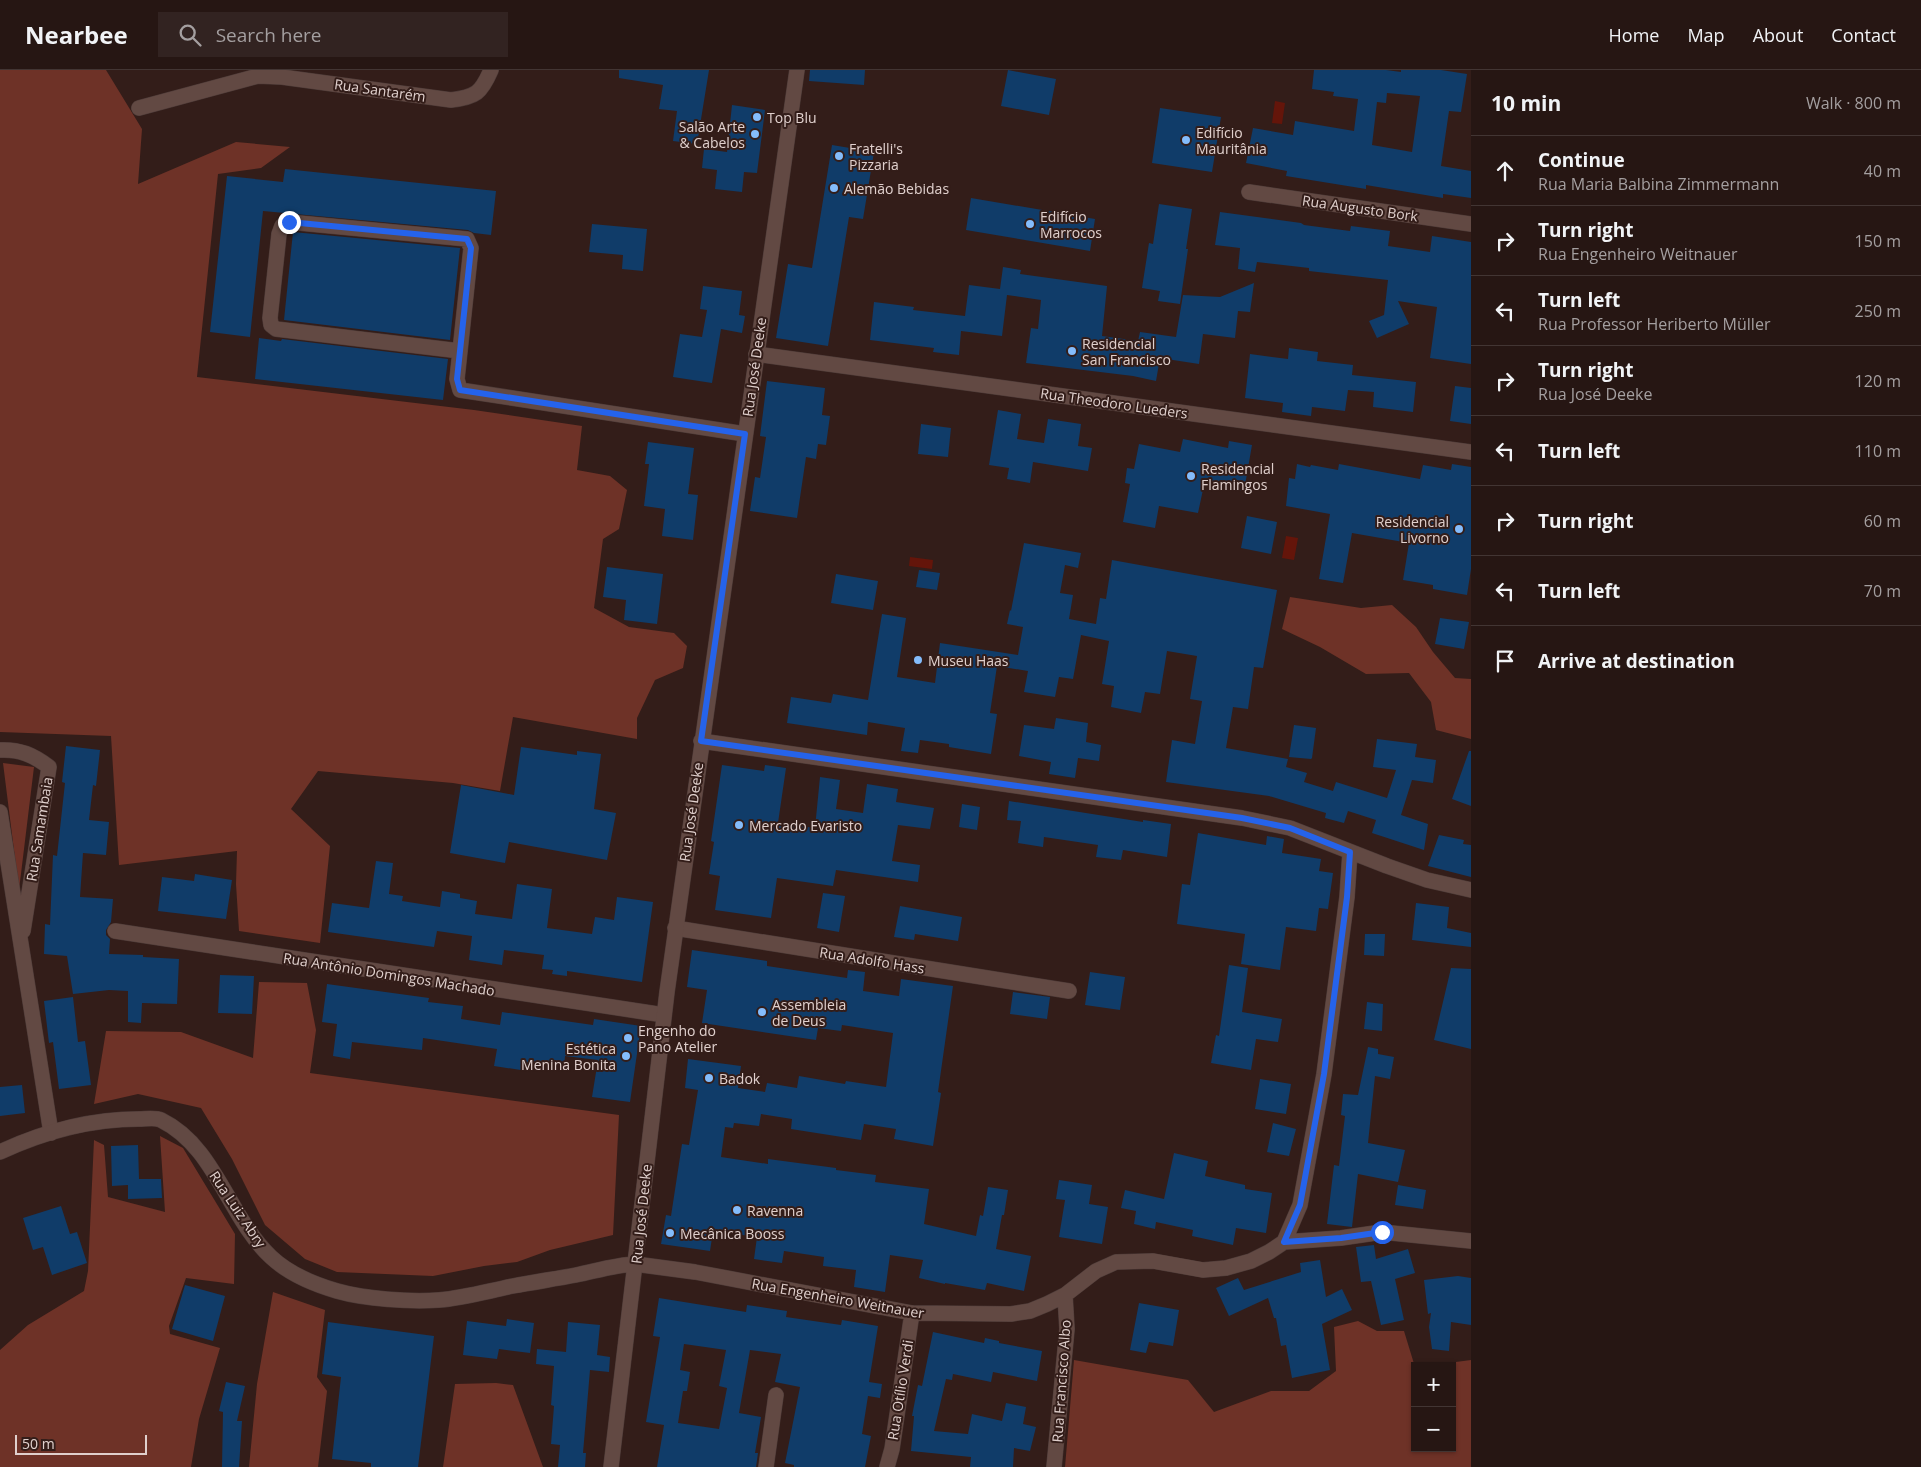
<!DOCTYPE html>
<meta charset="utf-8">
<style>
body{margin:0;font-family:"Open Sans",sans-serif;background:#322321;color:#f1f3f6}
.controls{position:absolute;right:15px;bottom:15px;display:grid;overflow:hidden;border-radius:0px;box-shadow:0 1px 4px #0004}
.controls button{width:45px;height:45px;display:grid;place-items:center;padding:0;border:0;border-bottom:1px solid #423533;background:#261613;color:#f1f3f6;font:25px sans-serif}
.scale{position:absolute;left:15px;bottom:12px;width:132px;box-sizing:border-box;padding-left:5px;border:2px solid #e0d0cd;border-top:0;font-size:14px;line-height:18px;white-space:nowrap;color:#e0d0cd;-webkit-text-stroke:4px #331d19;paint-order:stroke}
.stop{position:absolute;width:15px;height:15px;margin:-11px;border:4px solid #2563eb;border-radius:50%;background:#fff}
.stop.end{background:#2563eb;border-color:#fff;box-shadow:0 1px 5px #0008}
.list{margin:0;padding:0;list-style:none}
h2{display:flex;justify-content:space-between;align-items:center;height:65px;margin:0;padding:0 20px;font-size:21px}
h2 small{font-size:16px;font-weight:400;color:#a49fa0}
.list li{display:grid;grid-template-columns:32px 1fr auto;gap:15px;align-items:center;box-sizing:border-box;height:70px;padding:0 20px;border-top:1px solid #423533}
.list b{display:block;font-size:19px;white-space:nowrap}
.list p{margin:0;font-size:16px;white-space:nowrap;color:#a49fa0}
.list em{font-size:16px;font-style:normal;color:#a49fa0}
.icon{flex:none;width:28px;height:28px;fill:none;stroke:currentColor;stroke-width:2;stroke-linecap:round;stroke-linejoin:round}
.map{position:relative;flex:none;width:1471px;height:1397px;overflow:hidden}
header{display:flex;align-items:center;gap:30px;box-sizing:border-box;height:70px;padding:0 25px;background:#261613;border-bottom:1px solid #423533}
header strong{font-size:24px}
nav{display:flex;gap:28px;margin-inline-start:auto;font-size:18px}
.search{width:350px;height:45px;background:#322321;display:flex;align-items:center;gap:12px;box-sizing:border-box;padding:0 18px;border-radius:0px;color:#a49fa0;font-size:19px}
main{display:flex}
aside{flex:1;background:#261613}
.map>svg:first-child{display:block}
</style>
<header>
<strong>Nearbee</strong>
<div class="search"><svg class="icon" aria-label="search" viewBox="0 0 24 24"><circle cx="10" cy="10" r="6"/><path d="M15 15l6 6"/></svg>Search here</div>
<nav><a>Home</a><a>Map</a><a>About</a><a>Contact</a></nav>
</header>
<main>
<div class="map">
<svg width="1471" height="1397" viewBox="0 0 1471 1397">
<rect width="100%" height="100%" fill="#331d19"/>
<path fill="#6e3227" d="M0,0H106L142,59L138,114L236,72L290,77L261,98L218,104L197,307L474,340L582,356L577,400L610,406L627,420L619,459L603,469L594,538L629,557L674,563L687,576L683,598L655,610L637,648V669L513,647L500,721L453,713L318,701L291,739L330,776L320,873L239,861L236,814L237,781L119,795L111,666L0,662Z
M1290,527L1361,538L1392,535L1416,557L1433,582L1455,608L1471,609V669L1436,660L1431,632L1409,603L1366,604L1320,577L1282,559Z
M3,693L34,697L19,820Z
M259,912L307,913L316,960L310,1003L619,1045L613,1165L550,1180L517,1192L484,1196L433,1206L337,1202L305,1189L265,1155L232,1089L201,1038L138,1024L94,1034L106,961L181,962L253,988Z
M160,1066L183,1078L235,1164L234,1214L186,1208L169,1256L170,1264L220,1278L199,1349L191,1397H0V1280L28,1255L84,1221L88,1201L94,1070L104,1075L108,1127L165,1142Z
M273,1222L325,1240L317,1307L327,1321L318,1397H249L257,1314Z
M1358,1251L1377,1261H1404L1415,1297V1378H1452V1296H1425L1471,1290V1397H1065L1074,1290L1188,1310L1214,1342L1271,1321H1309L1336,1301L1334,1257Z
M496,1313L513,1315L543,1397H443L455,1314Z"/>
<path fill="#64150a" d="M1275,31L1285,33L1282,54L1272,53Z
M1286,466L1298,468L1294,490L1282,488Z
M910,487L933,490L932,499L909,496Z"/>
<path fill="#103c69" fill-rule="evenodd" d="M619,0H709L697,74L673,71L677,41L659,39L663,15L619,8Z
M810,0H865L864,15L809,11Z
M1008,0L1056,9L1049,45L1001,36Z
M1314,0H1386L1401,2V0H1441L1467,4L1461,42L1449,41L1441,96L1471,101V128L1443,124V128L1366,115V119L1286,106L1287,101L1246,93L1253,58L1293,65L1295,51L1354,61L1358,29L1333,26L1334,22L1312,19ZM1387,23L1420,26L1412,82L1372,75L1377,32L1386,33Z
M732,35L765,40L757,103L744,102L742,122L715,119L717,100L702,98L704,79L727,82Z
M1160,38L1221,47L1212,102L1152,93Z
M832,75L874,82L863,149L849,147L828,276L776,268L788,194L812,198Z
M285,99L496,121L491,165L474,163L468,160L263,141L250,267L210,262L227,106L283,112Z
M971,128L1095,149L1090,181L966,160Z
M1159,134L1192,139L1186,179H1188L1180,234L1158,231L1160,221L1142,218L1149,173L1153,174Z
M1220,142L1301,153L1304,155L1350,161L1351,156L1390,161L1388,176L1430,182L1432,166L1471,172V294L1430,288L1437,237L1398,231L1409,254L1377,268L1369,251L1384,245L1388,210L1309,201V198L1257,192L1255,202L1238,199L1240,178L1215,175Z
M592,154L647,159L643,201L622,199L623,185L589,182Z
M293,162L460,178L450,270L284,250Z
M1003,197L1021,200L1020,204L1107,216L1102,266L1138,271L1140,262L1176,267L1183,225L1220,227L1254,213L1250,242L1238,241L1235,268L1203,264L1199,294L1160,288L1156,311L1133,306L1026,293L1031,258L1038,259L1041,230L1007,225L1002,266L961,261L959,285L933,282L934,278L870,270L874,232L914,237L913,240L965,246L969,215L1000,219Z
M703,216L742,221L739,245L745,246L742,263L721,259L712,313L673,307L680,264L702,267L707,240L700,239Z
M259,268L281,271L282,269L448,289L443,330L255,309Z
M1289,278L1318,282L1317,291L1353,295L1352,305L1416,312L1413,342L1373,337L1374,322L1348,320L1345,341L1312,337L1311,346L1282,342L1283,333L1245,328L1250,284L1288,289Z
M767,311L825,318L822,345L830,346L826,375L818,374L816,389L806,387L797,448L750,441L755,407L760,408L766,367L760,366Z
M1455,316L1471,318V354L1450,351Z
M998,340L1021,344L1017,369L1044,373L1048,349L1081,354L1078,376L1092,378L1088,401L1033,392L1030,413L1007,409L1009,398L989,395Z
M921,354L951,358L948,387L918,384Z
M1183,369L1228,378L1229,371L1252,375L1244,421L1204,415L1198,443L1159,436L1155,458L1123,452L1130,414L1125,413L1127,398L1134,399L1139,374L1180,382Z
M648,372L694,378L688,424L698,425L693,470L662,466L665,439L644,436L649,394H645Z
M1297,394L1310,397L1311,395L1338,400L1339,394L1420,409L1423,395L1451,400L1452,394L1471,397V499L1467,525L1433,519V515L1403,510L1409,473L1352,463L1343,513L1319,509L1330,444L1286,436L1289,408L1295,409Z
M1247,446L1277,452L1271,484L1241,478Z
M1024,473L1081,483L1078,498L1065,495L1060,523L1073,525L1069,549L1096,554L1100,528L1106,529L1112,490L1277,520L1263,598L1254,597L1248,639L1233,637L1226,678L1288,689L1286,697L1307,703L1304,712L1333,721L1336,712L1387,728L1396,700L1373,697L1377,669L1417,674L1415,687L1436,690L1433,713L1412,710L1401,745L1428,754L1424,780L1372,763L1376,750L1348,741L1344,753L1325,748L1326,743L1269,726L1166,712L1172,670L1195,674L1202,631L1190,629L1197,586L1167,581L1160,624L1145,622L1141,643L1111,637L1114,616L1102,614L1109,571L1081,565L1073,609L1059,607L1055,627L1024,622L1028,601L997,596L990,643L997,644L991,684L949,677V674L920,670L918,683L901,681L905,658L868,652L867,665L787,653L791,627L831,633L833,624L868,630L882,544L906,548L897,607L935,613L940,573L1018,585L1023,557L1007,554L1010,540L1011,541Z
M607,497L663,504L657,554L624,550L626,530L603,527Z
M919,500L940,503L937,520L916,517Z
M836,504L878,511L873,540L831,533Z
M1440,548L1469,552L1464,579L1435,574Z
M1056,648L1088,653L1086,672L1101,675L1099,691L1078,688L1075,708L1049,704L1051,692L1019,686L1024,655L1054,659Z
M1294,655L1316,658L1312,688L1311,689L1289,687Z
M66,676L100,680L96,716L93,715L89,750L109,752L106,785L83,783L80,827L113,829L111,852L106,860V865L110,869L109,884L143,885V887L179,889L177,934L142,933L141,953L128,952V921L109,920L73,924L67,886L44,884L45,854L50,855L53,785L57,786L65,713L62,712Z
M521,677L577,685V681L601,684L594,739L616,743L607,790L509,772L505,793L450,783L461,715L514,725Z
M1469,681H1471V736L1452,729Z
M722,695L764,701L765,695L786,698L778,753L815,758L820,707L840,710L836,739L863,743L867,714L898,719L896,732L934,738L930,759L898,755L892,791L920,795L918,812L836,800L833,816L777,808L771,848L715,840L720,806L709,804L714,772L711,771Z
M1009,731L1143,752V750L1171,754L1167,787L1123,780L1121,790L1096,787L1098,775L1044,767L1043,777L1018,773L1021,751L1007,750Z
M962,734L980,737L977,760L959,757Z
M1198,763L1266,775L1267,766L1284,769L1282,783L1321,789L1319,801L1333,803L1328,839L1319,838L1316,861L1286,857L1280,900L1241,894L1245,864L1177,854L1182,814L1190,815Z
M1439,765L1464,770L1463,774L1471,775V807L1428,796Z
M376,791L393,793L389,824L403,826L402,831L440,837L442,821L460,824V828L477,831L475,844L512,849L517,814L552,819L547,858L592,864L595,847L614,850L617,827L653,832L642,912L567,901V906L552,904L553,900L542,899L544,885L504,880L502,895L469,890L472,866L437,861L434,877L328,862L332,833L369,838Z
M195,804L232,810L226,849L158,841L162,807L194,811Z
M823,823L845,826L839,862L817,858Z
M1416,833L1449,837L1447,858L1471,863V877L1412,870Z
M900,836L962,847L958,871L915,864L914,870L894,867Z
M1365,864H1385L1384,886L1364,885Z
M692,880L767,891V896L847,908L848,900L865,902L863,921L899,926L901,909L953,916L938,1022L941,1023L933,1076L894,1069L896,1059L864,1054L861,1070L791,1059L792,1049L761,1044L759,1056L734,1053L733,1058L725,1057L721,1087L768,1094V1089L836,1098V1100L876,1105L875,1112L929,1119L924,1154L976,1166L980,1145L983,1146L988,1117L1008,1120L1004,1145H1002L996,1179L1031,1186L1024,1221L987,1213L985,1220L945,1213V1214L919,1208L923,1190L890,1185L885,1222L854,1217L856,1200L823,1196L824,1187L784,1181L782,1193L754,1189L757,1167L713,1161L710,1181L661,1174L666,1145L671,1146L682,1074L689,1075L698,1020L685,1018L688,989L741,996L738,1018L765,1022L767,1013L797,1018L799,1006L845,1014L846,1011L886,1017L893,963L842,955L841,961L818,958L816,970L702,953L707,920L687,917Z
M1229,895L1248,898L1242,942L1282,949L1278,972L1256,969L1251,1000L1211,993L1216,965L1219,966Z
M1451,898L1471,899V979L1434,970Z
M1090,902L1125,907L1120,940L1085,935Z
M220,905L254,906L252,944L218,943Z
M327,914L429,928L428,932L463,936L461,949L500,955L502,942L593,955L594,949L641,956L630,1032L592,1027L598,990L565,986L564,997L528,992L527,1001L494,996L497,979L423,968L422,980L352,972L350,989L333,986L337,954L322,952Z
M1013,922L1050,927L1047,949L1010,944Z
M73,927L78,972L85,971L91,1015L59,1019L53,972L49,973L44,931Z
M1367,932L1383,934L1382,961L1364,959Z
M1368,977L1378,979V984L1394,987L1390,1009L1375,1006L1368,1073L1405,1080L1398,1112L1358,1104L1352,1157L1327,1154L1334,1095L1339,1096L1345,1046L1341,1045L1343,1024L1358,1025Z
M1260,1009L1291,1014L1286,1044L1255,1039Z
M22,1015L25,1043L0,1046V1017Z
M1273,1053L1296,1059L1289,1086L1267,1082Z
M138,1075L139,1109H161L162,1128L128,1129V1115L112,1116L111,1076Z
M1174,1083L1208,1091L1205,1106L1245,1115V1119L1272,1123L1266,1163L1236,1158L1233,1175L1192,1166L1193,1160L1156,1152L1155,1159L1134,1154L1136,1141L1121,1138L1125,1120L1164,1129Z
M1059,1110L1092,1115L1089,1134L1108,1137L1102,1174L1059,1167L1065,1130L1056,1129Z
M1398,1115L1426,1120L1423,1139L1395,1135Z
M61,1136L70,1164L77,1162L87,1193L52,1205L43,1177L33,1180L23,1148Z
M1374,1175L1376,1189L1408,1179L1415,1203L1395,1209L1404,1250L1381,1255L1371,1211L1361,1212L1356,1177Z
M1320,1190L1326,1227L1342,1219L1352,1240L1322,1254L1330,1300L1292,1308L1286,1275L1281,1276L1276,1248H1274L1268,1228L1229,1246L1216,1218L1238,1208L1244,1220L1301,1202L1300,1193Z
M1458,1206L1471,1208V1255L1451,1252L1449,1281L1432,1279L1429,1257L1431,1243L1428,1244L1424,1210Z
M185,1215L225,1226L213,1271L172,1259Z
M659,1228L746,1242L747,1235L787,1241L786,1247L841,1255L842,1250L878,1256L869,1312L882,1314L880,1328L868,1326L862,1364L871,1366L865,1397H794V1395L785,1393L800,1317L775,1312L781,1284L750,1280L739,1343L761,1347L755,1383H758L756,1397H657L664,1355L646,1352L660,1267L653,1266ZM684,1274L726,1280L719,1316L727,1318L719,1359L678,1353L683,1321H687L690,1302L680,1300Z
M1139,1233L1179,1240L1173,1276L1149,1272L1146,1283L1130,1280Z
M507,1249L534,1253L530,1283L499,1279L497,1289L463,1285L467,1251L506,1256Z
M328,1252L434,1266L418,1397H371V1393L332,1389L341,1307L322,1304Z
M568,1252L600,1255L597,1285L610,1287L609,1302L590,1300L583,1383H586L585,1397H558L560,1375L551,1374L554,1336L551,1335L554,1296L536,1294L537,1279L566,1282Z
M933,1262L984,1273L985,1268L999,1271V1273L1042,1281L1037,1311L993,1302L991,1312L953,1304L952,1310L946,1309L934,1361L968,1364L972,1344L1002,1351L1006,1333L1026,1337L1023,1354L1036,1357L1030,1381L1014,1378L1013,1397H970L971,1387L911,1381L914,1346H912L918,1315L922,1316Z
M226,1312L245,1316L237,1351H242L239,1397H222L223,1342L219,1341Z"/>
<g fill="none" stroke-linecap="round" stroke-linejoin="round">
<g stroke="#4d3b38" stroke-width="16">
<path id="street" d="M139,38L258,6L282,7L451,30C476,27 481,23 491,0
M1249,122L1471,154
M460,281L276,259L271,255L270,248L279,164L282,156L289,152L467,169L471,178L457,309L460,320L745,364
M756,284L1471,382
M701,671L1242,748L1290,758L1387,796L1427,810L1471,820
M0,680C20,679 33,685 49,697L23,861
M0,742L51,1063
M675,858L1069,921
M115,861L664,945
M1284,1172L1341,1168L1382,1162L1471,1171
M635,1194L695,1202L912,1243L1011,1244L1030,1241L1047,1234L1065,1225L1096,1201L1116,1192L1153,1191L1203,1200L1226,1198L1251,1191L1269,1182L1284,1172L1300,1135L1324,1004L1347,827L1350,782
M766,1397L776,1325
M887,1397L892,1379L912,1243
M1054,1397L1067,1259L1065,1225"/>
</g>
<g stroke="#4d3b38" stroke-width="16">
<path id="secondary" d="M0,1082C43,1062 91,1049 139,1049C145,1049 155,1047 161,1050C216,1077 228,1147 271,1187C289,1204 313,1214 337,1221C365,1229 409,1232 439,1230C464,1228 488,1221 513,1216C534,1212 555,1209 576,1205C596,1201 615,1195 635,1194
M611,1397L667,922L797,0"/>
</g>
<use href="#street" stroke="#624943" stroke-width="15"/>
<use href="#secondary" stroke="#624943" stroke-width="15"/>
</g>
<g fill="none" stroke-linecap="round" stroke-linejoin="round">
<path stroke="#2563eb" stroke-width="6" d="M289,152L467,169L471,178L457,309L460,320L745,364L701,671L1242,748L1290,758L1350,782L1347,827L1324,1004L1300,1135L1284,1172L1341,1168L1382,1162"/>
</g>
<g fill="#84bcfb" stroke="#331d19" stroke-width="2">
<circle cx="757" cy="47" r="5"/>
<circle cx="755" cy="64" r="5"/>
<circle cx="1186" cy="70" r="5"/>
<circle cx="839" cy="86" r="5"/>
<circle cx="834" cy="118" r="5"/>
<circle cx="1030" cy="154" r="5"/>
<circle cx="1072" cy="281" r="5"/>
<circle cx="1191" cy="406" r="5"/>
<circle cx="1459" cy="459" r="5"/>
<circle cx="918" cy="590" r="5"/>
<circle cx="739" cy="755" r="5"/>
<circle cx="762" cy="942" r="5"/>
<circle cx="628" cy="968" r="5"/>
<circle cx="626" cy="986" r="5"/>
<circle cx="709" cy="1008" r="5"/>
<circle cx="737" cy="1140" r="5"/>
<circle cx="670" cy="1163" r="5"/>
</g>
<g text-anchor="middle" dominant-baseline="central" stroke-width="4" stroke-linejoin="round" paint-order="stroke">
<g font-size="14" fill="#e0d0cd" stroke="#331d19">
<text transform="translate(380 20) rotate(8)">Rua Santarém</text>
<text transform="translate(1360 138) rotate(8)">Rua Augusto Bork</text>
<text transform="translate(754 297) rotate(-82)">Rua José Deeke</text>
<text transform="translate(1114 333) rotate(8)">Rua Theodoro Lueders</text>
<text transform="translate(691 742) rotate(-82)">Rua José Deeke</text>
<text transform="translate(39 759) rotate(-81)">Rua Samambaia</text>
<text transform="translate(872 890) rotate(9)">Rua Adolfo Hass</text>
<text transform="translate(389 904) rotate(9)">Rua Antônio Domingos Machado</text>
<text transform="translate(238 1139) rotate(56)">Rua Luiz Abry</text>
<text transform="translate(641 1144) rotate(-84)">Rua José Deeke</text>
<text transform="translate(838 1228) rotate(10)">Rua Engenheiro Weitnauer</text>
<text transform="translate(1061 1311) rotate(-86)">Rua Francisco Albo</text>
<text transform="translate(900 1320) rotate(-81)">Rua Otílio Verdi</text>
</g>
<g font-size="14" fill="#e0d0cd" stroke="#331d19" text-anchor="start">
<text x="767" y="47">Top Blu</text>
<text x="745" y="56" text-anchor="end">Salão Arte<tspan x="745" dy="16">&amp; Cabelos</tspan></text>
<text x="1196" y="62">Edifício<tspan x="1196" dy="16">Mauritânia</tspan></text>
<text x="849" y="78">Fratelli's<tspan x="849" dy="16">Pizzaria</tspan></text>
<text x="844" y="118">Alemão Bebidas</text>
<text x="1040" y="146">Edifício<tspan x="1040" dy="16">Marrocos</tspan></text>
<text x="1082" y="273">Residencial<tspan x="1082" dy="16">San Francisco</tspan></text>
<text x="1201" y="398">Residencial<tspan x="1201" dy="16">Flamingos</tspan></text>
<text x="1449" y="451" text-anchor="end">Residencial<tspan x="1449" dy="16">Livorno</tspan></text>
<text x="928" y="590">Museu Haas</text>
<text x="749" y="755">Mercado Evaristo</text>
<text x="772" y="934">Assembleia<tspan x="772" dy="16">de Deus</tspan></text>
<text x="638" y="960">Engenho do<tspan x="638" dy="16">Pano Atelier</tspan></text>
<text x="616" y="978" text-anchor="end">Estética<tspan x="616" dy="16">Menina Bonita</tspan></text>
<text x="719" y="1008">Badok</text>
<text x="747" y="1140">Ravenna</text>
<text x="680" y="1163">Mecânica Booss</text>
</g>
</g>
</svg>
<div class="controls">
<button>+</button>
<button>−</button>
</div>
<div class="scale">50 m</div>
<div class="stop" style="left:1382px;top:1162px"></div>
<div class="stop end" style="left:289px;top:152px"></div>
</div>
<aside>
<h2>10 min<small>Walk · 800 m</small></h2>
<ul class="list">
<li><svg class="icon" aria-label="ahead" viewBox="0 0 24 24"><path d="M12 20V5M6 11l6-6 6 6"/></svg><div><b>Continue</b><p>Rua Maria Balbina Zimmermann</p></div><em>40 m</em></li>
<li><svg class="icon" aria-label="right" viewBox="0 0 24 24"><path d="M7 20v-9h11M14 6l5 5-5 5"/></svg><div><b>Turn right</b><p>Rua Engenheiro Weitnauer</p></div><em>150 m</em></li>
<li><svg class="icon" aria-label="left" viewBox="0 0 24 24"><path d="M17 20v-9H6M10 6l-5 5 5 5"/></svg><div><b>Turn left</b><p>Rua Professor Heriberto Müller</p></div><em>250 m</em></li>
<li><svg class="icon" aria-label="right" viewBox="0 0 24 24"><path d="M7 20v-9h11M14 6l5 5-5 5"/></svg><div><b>Turn right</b><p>Rua José Deeke</p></div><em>120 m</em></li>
<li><svg class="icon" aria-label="left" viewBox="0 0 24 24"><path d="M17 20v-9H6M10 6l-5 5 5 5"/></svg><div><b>Turn left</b></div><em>110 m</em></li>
<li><svg class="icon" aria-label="right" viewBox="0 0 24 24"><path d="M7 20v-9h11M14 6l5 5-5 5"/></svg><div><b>Turn right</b></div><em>60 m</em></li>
<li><svg class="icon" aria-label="left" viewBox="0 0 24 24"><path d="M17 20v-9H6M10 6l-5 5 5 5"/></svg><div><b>Turn left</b></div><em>70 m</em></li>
<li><svg class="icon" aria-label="arrive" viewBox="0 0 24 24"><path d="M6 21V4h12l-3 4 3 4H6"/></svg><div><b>Arrive at destination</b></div></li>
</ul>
</aside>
</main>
